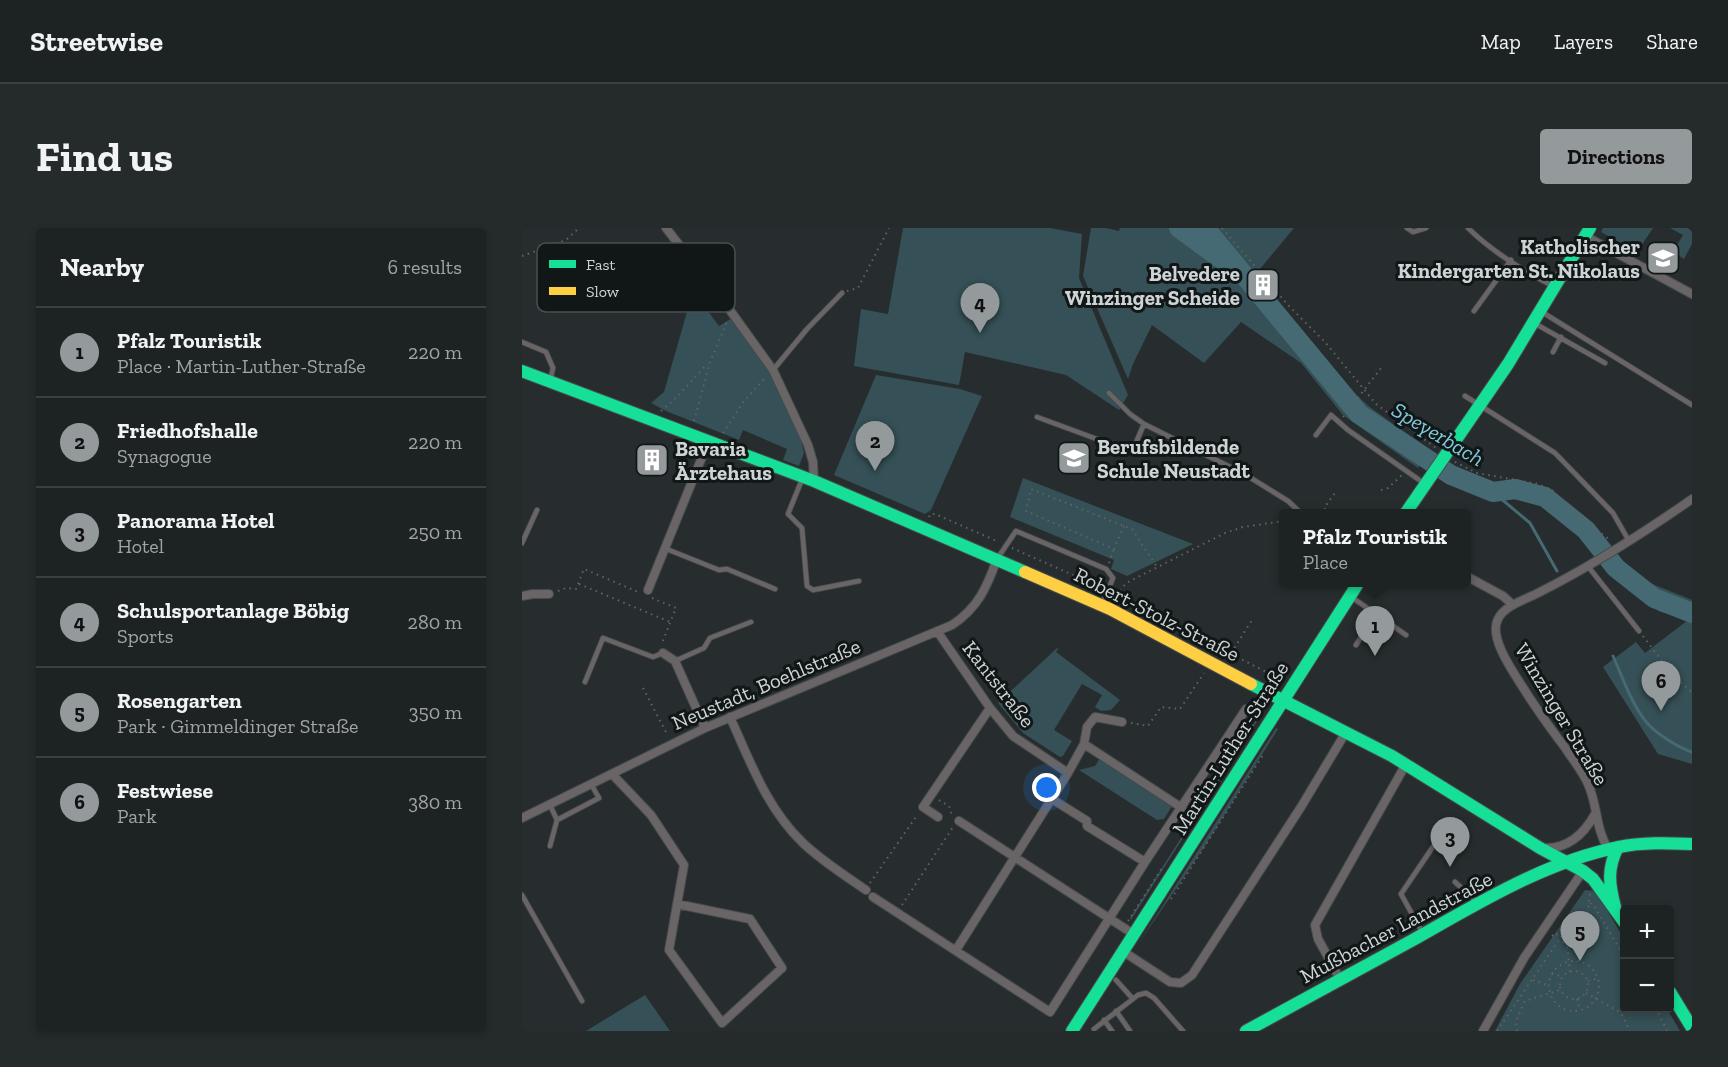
<!DOCTYPE html>
<meta charset="utf-8">
<style>
body{margin:0;font-family:"Zilla Slab",serif;background:#252a2a;color:#f1f3f6}
.controls{position:absolute;right:18px;bottom:18px;display:grid;overflow:hidden;border-radius:6px;box-shadow:0 3px 9px #0003}
.controls button{width:54px;height:54px;display:grid;place-items:center;padding:0;border:0;border-bottom:2px solid #3b3f40;background:#1d2222;color:#f1f3f6;font:30px sans-serif}
.you{position:absolute;left:525px;top:560px;width:21px;height:21px;margin:-15px;border:4px solid #fff;border-radius:50%;background:#1a73e8;box-shadow:0 0 0 9px #1a73e833}
.badge{display:grid;place-items:center;width:39px;height:39px;border-radius:50%;background:#949a9b;color:#111;font-size:20px;font-weight:700}
.pin{position:absolute;translate:-50% -50px;filter:drop-shadow(0 2px 3px #0008)}
.pin::after{content:'';position:absolute;top:32px;width:21px;height:18px;background:inherit;clip-path:polygon(0 0,100% 0,50% 100%)}
.popup{position:absolute;left:757px;top:281px;width:192px;height:78px;box-sizing:border-box;display:grid;place-content:center;border-radius:6px;background:#1d2222;filter:drop-shadow(0 2px 4px #0005);font-size:20px;white-space:nowrap;color:#a0a4a5}
.popup b{font-size:22px;color:#f1f3f6}
.popup::after{content:'';position:absolute;left:50%;top:100%;margin-left:-12px;border:12px solid transparent;border-top-color:#1d2222}
.list{margin:0;padding:0;list-style:none}
h2{display:flex;justify-content:space-between;align-items:center;height:78px;margin:0;padding:0 24px;font-size:26px}
h2 small{font-size:20px;font-weight:400;color:#a0a4a5}
.list li{display:grid;grid-template-columns:39px 1fr auto;gap:18px;align-items:center;box-sizing:border-box;height:90px;padding:0 24px;border-top:2px solid #3b3f40}
.list b{display:block;font-size:22px;white-space:nowrap}
.list p{margin:0;font-size:20px;white-space:nowrap;color:#a0a4a5}
.list em{font-size:20px;font-style:normal;color:#a0a4a5}
.map{position:relative;flex:none;width:1170px;height:803px;overflow:hidden;border-radius:6px}
header{display:flex;align-items:center;gap:36px;box-sizing:border-box;height:84px;padding:0 30px;background:#1d2222;border-bottom:2px solid #3b3f40}
header strong{font-size:28px}
nav{display:flex;gap:33px;margin-inline-start:auto;font-size:21px}
.intro{display:flex;align-items:center;justify-content:space-between;box-sizing:border-box;height:144px;padding:0 36px}
h1{margin:0;font-size:42px}
.button{padding:15px 27px;border-radius:6px;background:#949a9b;color:#111;font-size:21px;font-weight:700}
main{display:flex;gap:36px;padding:0 36px}
aside{flex:1;background:#1d2222;border-radius:6px;box-shadow:0 3px 9px #0003}
.map>svg:first-child{display:block}
</style>
<header>
<strong>Streetwise</strong>
<nav><a>Map</a><a>Layers</a><a>Share</a></nav>
</header>
<div class="intro"><h1>Find us</h1><a class="button">Directions</a></div>
<main>
<aside>
<h2>Nearby<small>6 results</small></h2>
<ul class="list">
<li><span class="badge">1</span><div><b>Pfalz Touristik</b><p>Place · Martin-Luther-Straße</p></div><em>220 m</em></li>
<li><span class="badge">2</span><div><b>Friedhofshalle</b><p>Synagogue</p></div><em>220 m</em></li>
<li><span class="badge">3</span><div><b>Panorama Hotel</b><p>Hotel</p></div><em>250 m</em></li>
<li><span class="badge">4</span><div><b>Schulsportanlage Böbig</b><p>Sports</p></div><em>280 m</em></li>
<li><span class="badge">5</span><div><b>Rosengarten</b><p>Park · Gimmeldinger Straße</p></div><em>350 m</em></li>
<li><span class="badge">6</span><div><b>Festwiese</b><p>Park</p></div><em>380 m</em></li>
</ul>
</aside>
<div class="map">
<svg width="1170" height="803" viewBox="0 0 1170 803">
<rect width="100%" height="100%" fill="#272d2e"/>
<path fill="#355056" d="M381,0H528L560,6L557,50L606,167L597,182L544,147L443,124L437,157L332,138L339,81L366,86Z
M569,0H584L597,3L598,0H772L733,47L832,165L849,180L908,222L896,240L821,187L779,135L719,94L682,135L630,97L611,136L606,151L561,48Z
M1081,0H1131L1115,24L1079,4Z
M1148,0H1170V16L1162,31L1151,24L1161,7Z
M171,63L197,98L210,90L249,147L279,212L282,225L277,238L261,232L265,221L221,202L217,212L144,183L129,175L142,164Z
M354,147L438,161L460,168L409,282L403,286L312,247Z
M501,250L671,316L605,348L589,341L592,332L488,289Z
M1098,331L1123,353L1170,372V536L1136,526L1081,439L1114,414L1123,425L1166,392L1136,383L1131,367L1094,335Z
M535,420L536,421L534,424L598,472L589,482L579,483L573,479L580,467L560,456L532,502L550,513L541,528L538,529L501,505L476,475Z
M736,489L737,490L609,692L608,690Z
M754,500L756,501L683,618L615,718Z
M578,530L650,578L642,591L635,592L557,542L573,538Z
M1063,662L1074,663L1102,711V780L1145,781L1158,803H973L998,756Z
M123,767L148,803H63H64Z"/>
<g fill="none" stroke-linecap="round" stroke-linejoin="round">
<path stroke="#456a73" stroke-width="3" d="M971,264L1008,295L1035,343
M1091,428C1101,450 1110,478 1126,496C1135,506 1157,520 1170,524"/>
<path stroke="#456a73" stroke-width="20" d="M657,0L698,30
M683,0L837,186L929,247L971,264L993,261L1023,269L1064,302L1094,340L1132,370L1170,385"/>
<g stroke="#464a4b" stroke-width="6">
<path id="lane" d="M885,0L891,4L904,0
M946,0C968,22 1003,44 1031,58
M952,83L989,32
M1020,84L1170,177
M1012,95L1083,135
M0,114L24,124L31,140L28,153
M1031,124L1039,109
M251,142L285,101L320,65
M587,165L608,186L622,196L724,247L766,273L780,286
M943,168L1033,225L1091,285L1107,313
M515,189L610,224L622,196
M794,207L809,187L826,202L903,256
M281,249L266,286L280,300L285,358L291,362L337,353
M0,315L15,282
M142,320L197,342L205,341L253,361
M475,331L494,303L584,341L591,350L580,377
M1065,337L1117,403
M828,368L884,407
M834,417L854,386
M153,433L182,420L188,410L229,394
M63,454L81,410L131,429L141,425
M28,577L35,592
M28,618L35,592L77,570L69,556
M933,654L955,674
M0,667L60,773
M900,704L879,666L925,598
M594,752L611,771
M594,783L608,803
M582,792L590,803
M572,801L616,767L624,765L632,770L661,803"/>
</g>
<g stroke="#464a4b" stroke-width="10">
<path id="street" d="M144,0L210,85L251,142L286,217L291,234L292,253
M1063,8L1170,66
M944,348L981,368L991,377
M126,362L187,212
M0,368L11,366H27
M415,403L468,480L491,508L546,545
M141,425L153,433L183,500
M208,489C228,533 245,581 281,615C300,633 322,647 344,662
M562,516L660,580
M90,546L129,587L162,637L147,722L200,795L260,740L228,691L155,676
M530,571L565,593V598L623,634
M416,589L401,579L468,480
M0,590L183,500L430,397C456,380 465,359 475,331
M437,593L613,707
M1022,620C1046,621 1062,606 1073,586
M1086,621C1073,599 1076,578 1066,556C1061,544 1051,532 1044,521C1031,504 1019,487 1007,469C997,452 965,411 976,391C982,378 1002,372 1014,366C1068,339 1120,306 1170,271
M351,669L528,784L623,634L724,481
M434,722L546,545L562,516L565,499L573,489L600,494
M602,724L648,754L659,755L670,747L779,579L824,504
M818,751L796,711L793,697L884,536
M961,803L1002,730L1061,643"/>
</g>
<g stroke="#464a4b" stroke-width="14">
<path id="fast" d="M0,143L292,253L503,344
M883,286L986,136L1068,0
M729,456L870,528L1018,620L1061,643L1071,651L1102,694
M1093,679C1087,656 1085,640 1096,619
M1148,764L1170,800
M550,803L837,354
M724,803C779,773 834,743 889,713C955,676 1022,634 1097,619C1121,614 1145,615 1170,616"/>
</g>
<g stroke="#464a4b" stroke-width="14">
<path id="slow" d="M503,344L588,381L729,456"/>
</g>
<path stroke="#636364" stroke-width="2" stroke-dasharray="1.5 4.5" stroke-linecap="butt" d="M700,0L766,77L803,114L854,176L914,220
M0,28L44,12L57,0
M325,63L336,60L367,0
M139,183L154,170L185,136
M821,189L860,139
M172,193L188,134L205,94
M201,205L222,173L243,150
M933,234L955,245L1016,256L1030,262L1049,281L1089,313
M859,262L866,260L880,247
M807,286L802,280L813,265
M407,289L408,286H413L477,314
M602,298L592,321L504,283L509,261L602,298L610,301L635,339
M490,320L578,359
M587,335L592,321
M57,356L148,394
M36,363L44,360L54,361L62,341L116,364
M592,366L760,452
M595,368L604,355L703,305L721,299L762,293
M130,370L154,380L140,415
M1121,408L1152,449L1170,464
M706,430L730,392
M121,460L146,508
M609,495L626,498L639,479L658,481L682,445
M685,569L743,478
M417,572L427,578L430,587
M348,655L396,586
M649,671L741,527
M1068,675L1072,678L1102,728
M380,677L431,599
M606,693L640,640
M1030,707L1033,709L1041,698L1044,700L1037,712
M1027 758a25 25 0 1 1 50 0a25 25 0 1 1-50 0Z
M1038 757a14 14 0 1 1 28 0a14 14 0 1 1-28 0Z
M1048,744L1045,717L1048,711L1061,698L1065,691L1068,665
M1030,745L1040,749
M1011,752L1028,758
M1066,753L1077,750
M1064,765L1099,785L1108,803
M1055,771L1058,782
M1134,780L1145,803
M975,803L1037,712L1045,717
M995,803L994,793L1003,773L1038,762"/>
<use href="#lane" stroke="#696566" stroke-width="4.5"/>
<use href="#street" stroke="#696566" stroke-width="8"/>
<use href="#fast" stroke="#16e098" stroke-width="12"/>
<use href="#slow" stroke="#ffcf43" stroke-width="12"/>
</g>
<defs>
<g id="school-square" transform="scale(1.725)"><rect x="-9" y="-9" width="18" height="18" rx="4" fill="#949a9b" stroke="#111617"/><path d="M0-5L7-2L0 1L-7-2ZM-4 1L0 2.5L4 1V4Q0 6-4 4Z" fill="#fff"/></g>
<g id="building-square" transform="scale(1.725)"><rect x="-9" y="-9" width="18" height="18" rx="4" fill="#949a9b" stroke="#111617"/><path d="M-4-6H4V6H1V3H-1V6H-4ZM-2.5-4.3h1.7v1.8h-1.7ZM.8-4.3h1.7v1.8H.8ZM-2.5-1h1.7V.8h-1.7ZM.8-1h1.7V.8H.8Z" fill="#fff"/></g>
</defs>
<g fill-rule="evenodd">
<use href="#school-square" x="1141" y="30"/>
<use href="#building-square" x="741" y="57"/>
<use href="#school-square" x="552" y="230"/>
<use href="#building-square" x="130" y="232"/>
</g>
<g text-anchor="middle" dominant-baseline="central" stroke-width="6" stroke-linejoin="round" paint-order="stroke">
<g font-size="21" font-weight="bold" fill="#ced4d5" stroke="#111617" text-anchor="end">
<text x="1118" y="18">Katholischer<tspan x="1118" dy="24">Kindergarten St. Nikolaus</tspan></text>
<text x="718" y="45">Belvedere<tspan x="718" dy="24">Winzinger Scheide</tspan></text>
<text x="575" y="218" text-anchor="start">Berufsbildende<tspan x="575" dy="24">Schule Neustadt</tspan></text>
<text x="153" y="220" text-anchor="start">Bavaria<tspan x="153" dy="24">Ärztehaus</tspan></text>
</g>
<g font-size="21" fill="#ced4d5" stroke="#111617">
<text transform="translate(635 386) rotate(27)">Robert-Stolz-Straße</text>
<text transform="translate(244 456) rotate(-23)">Neustadt, Boehlstraße</text>
<text transform="translate(477 456) rotate(52)">Kantstraße</text>
<text transform="translate(1040 486) rotate(59)">Winzinger Straße</text>
<text transform="translate(708 520) rotate(-58)">Martin-Luther-Straße</text>
<text transform="translate(874 699) rotate(-28)">Mußbacher Landstraße</text>
</g>
<g font-size="22" font-style="italic" fill="#82cbdd" stroke="#111617">
<text transform="translate(916 206) rotate(31)">Speyerbach</text>
</g>
</g>
<rect x="15" y="15" width="198" height="69" rx="9" fill="#111617" stroke="#4a4f50" stroke-width="1.5"/>
<rect x="27" y="32" width="27" height="8" fill="#16e098"/>
<rect x="27" y="59" width="27" height="8" fill="#ffcf43"/>
<g font-size="16" fill="#ced4d5">
<text x="64" y="42">Fast</text>
<text x="64" y="69">Slow</text>
</g>
</svg>
<div class="controls">
<button>+</button>
<button>−</button>
</div>
<div class="you"></div>
<div class="pin badge" style="left:853px;top:428px">1</div>
<div class="popup"><b>Pfalz Touristik</b>Place</div>
<div class="pin badge" style="left:353px;top:243px">2</div>
<div class="pin badge" style="left:928px;top:639px">3</div>
<div class="pin badge" style="left:458px;top:105px">4</div>
<div class="pin badge" style="left:1058px;top:733px">5</div>
<div class="pin badge" style="left:1139px;top:483px">6</div>
</div>
</main>
